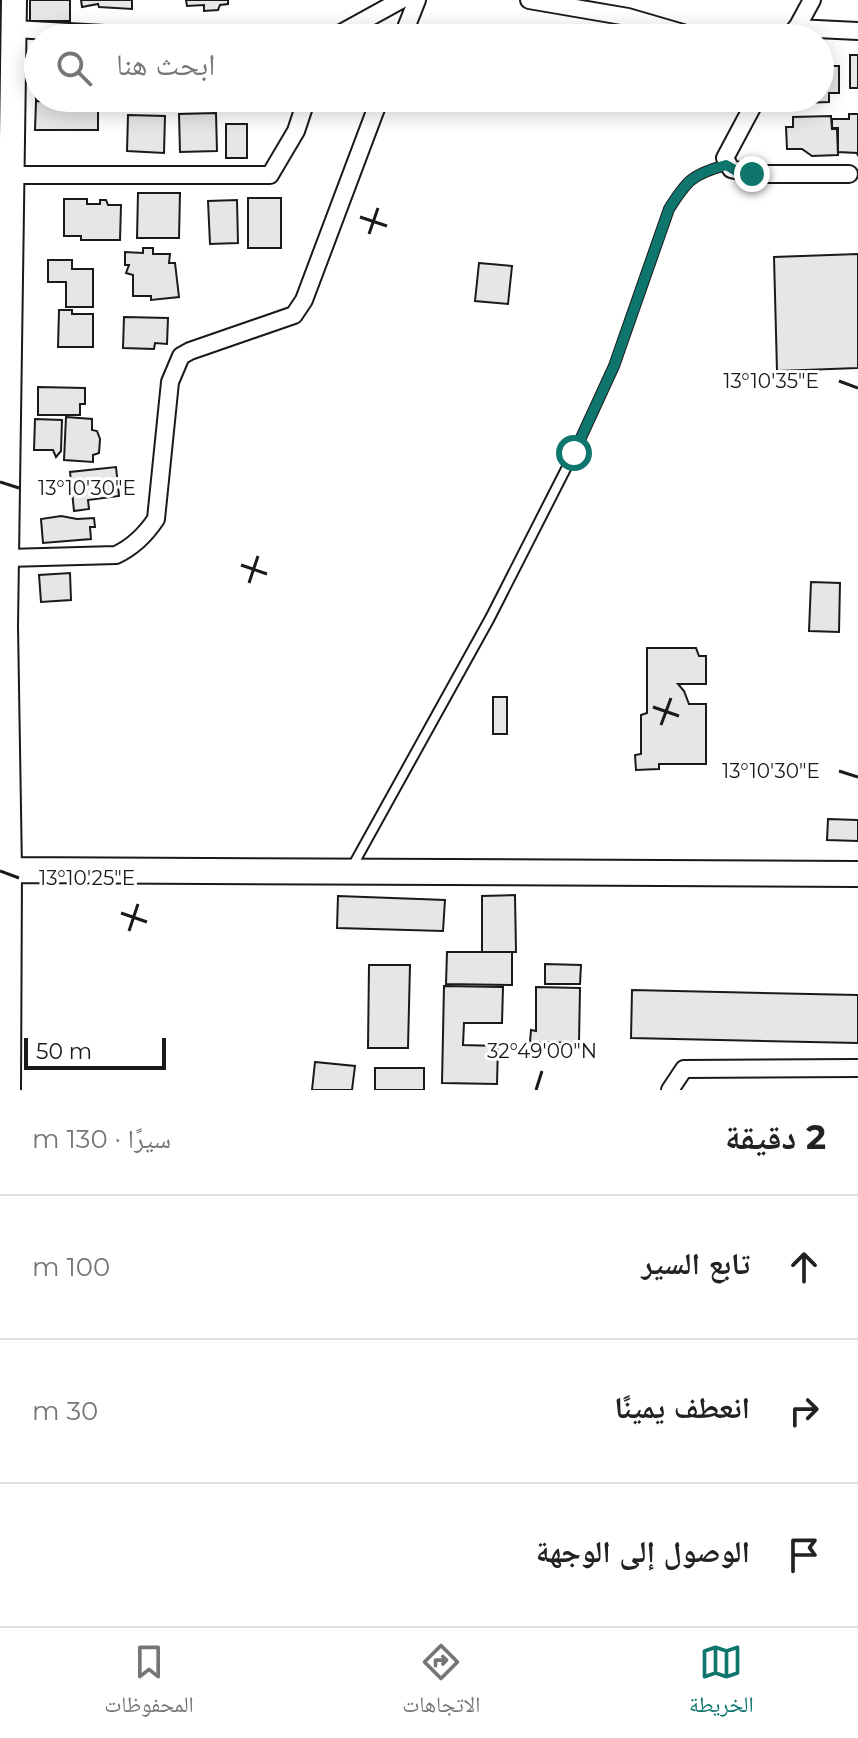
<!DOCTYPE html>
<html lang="ar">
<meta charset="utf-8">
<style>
body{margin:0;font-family:Montserrat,"Noto Naskh Arabic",sans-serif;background:#f2f2f2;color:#222;direction:rtl}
.scale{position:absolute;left:24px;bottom:20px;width:142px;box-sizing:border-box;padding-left:8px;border:4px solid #1a1a1a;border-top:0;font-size:22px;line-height:28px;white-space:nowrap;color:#1a1a1a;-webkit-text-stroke:6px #fff;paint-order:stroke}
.stop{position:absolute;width:24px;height:24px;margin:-18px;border:6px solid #0f766e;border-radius:50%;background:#fff}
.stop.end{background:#0f766e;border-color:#fff;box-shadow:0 2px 8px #0008}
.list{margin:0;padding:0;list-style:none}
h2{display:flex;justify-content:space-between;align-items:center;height:104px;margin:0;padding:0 32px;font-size:34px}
h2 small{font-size:26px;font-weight:400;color:#767676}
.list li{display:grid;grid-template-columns:52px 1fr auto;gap:24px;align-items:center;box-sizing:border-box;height:144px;padding:0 32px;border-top:2px solid #e0e0e0}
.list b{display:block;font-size:30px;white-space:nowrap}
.list em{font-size:26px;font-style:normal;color:#767676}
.icon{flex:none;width:44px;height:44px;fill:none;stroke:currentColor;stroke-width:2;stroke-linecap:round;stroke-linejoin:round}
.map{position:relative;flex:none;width:858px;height:1090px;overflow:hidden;direction:ltr}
.search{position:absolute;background:#fff;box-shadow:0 4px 20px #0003;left:24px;right:24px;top:24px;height:88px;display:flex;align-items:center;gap:20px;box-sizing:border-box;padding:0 28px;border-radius:44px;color:#767676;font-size:30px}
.sheet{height:536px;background:#fff}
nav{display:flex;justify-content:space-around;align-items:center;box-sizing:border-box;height:112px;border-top:2px solid #e0e0e0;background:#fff;font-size:22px;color:#767676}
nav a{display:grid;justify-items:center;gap:4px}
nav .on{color:#0f766e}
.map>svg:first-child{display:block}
</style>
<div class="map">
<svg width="858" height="1090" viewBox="0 0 858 1090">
<rect width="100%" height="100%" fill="#fff"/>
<path fill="#e6e6e6" stroke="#1a1a1a" stroke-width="2" d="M30,0H70V21H30Z
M81,0H132V9L99,7L98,4L82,7Z
M186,0H228V4L220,5L218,10L204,11V5L187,6Z
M35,46H38V98H62V101H36Z
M850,55H858V88H850Z
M820,58H823L828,66H839V93H829V102L800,103V98H820Z
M237,98V106L197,108L191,98Z
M36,101L98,102V130H35Z
M216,113L217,151L180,152L179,114Z
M849,114H858V156L857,153L838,152V128H832V119H849Z
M128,115L165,116L164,153L127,151Z
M831,116L832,129H837L838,155L812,156L802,149H787L786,127H793V117Z
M226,124H247V158H226Z
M138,193H180L179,238H137Z
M248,198H281V248H248Z
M64,199H87V204H100V200H106L108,205H121L120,240H81V236H64Z
M237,200L238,243L210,244L208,201Z
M143,248H153V254H170L169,263H175L179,297L151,300V296H133V275L126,273L129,265H125V252L143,253Z
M858,254V368L777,371L774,257Z
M48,260H72V269H93V307H66V282H48Z
M479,263L512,266L508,304L475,301Z
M59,310H72V314H93V347H58Z
M124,317L168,318L167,344L155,343L154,349L123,348Z
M38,387L85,388V404H80V415H38Z
M66,417L92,419V430L97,431L100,439L99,453L93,455V462L64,460Z
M35,419L62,420L61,451L56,457L53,450H34Z
M116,467L119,496L88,500L89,509L74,511L70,472Z
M61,516L77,519L94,518L95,527H90L91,539L43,543L41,519Z
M70,573L71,600L41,602L39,575Z
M811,582L840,583L839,632L809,631Z
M647,648H696L699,656H706V684H678L684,691L689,704H706V764H659V769L636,770L635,755L641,754V715L647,713Z
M493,697H507V734H493Z
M828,819L858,820V841L827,840Z
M515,895L516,952H482V896Z
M338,896L445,900L443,931L337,928Z
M447,952H512V985L446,984Z
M545,964L581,965L580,984H545Z
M369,965H410L408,1048H368Z
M444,986L503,987L502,1023H464L463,1045L498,1046L497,1084L442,1083Z
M536,987L580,988L579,1043L530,1042L531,1030L536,1031Z
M632,990L858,995V1043L631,1038Z
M315,1062L355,1066L352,1090H312Z
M375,1068H424V1090H375Z"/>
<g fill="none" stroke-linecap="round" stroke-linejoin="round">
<g stroke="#1a1a1a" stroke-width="12">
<path id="lane" d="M352,867L490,618L574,453L614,366L669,209C687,180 693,174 726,165"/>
</g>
<g stroke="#1a1a1a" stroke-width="20">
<path id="street" d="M529,0L628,17L700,38
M796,28L858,31
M14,29L177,38
M794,33L812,0
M332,38L401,0
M402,38L417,0
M757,98L725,158L731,169L752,174H849
M12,175H270L296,131L307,98
M7,558L116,555C133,547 146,534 156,519L170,382L181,356L190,351L294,315L304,300L380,98
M670,1090L684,1069L858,1068"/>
</g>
<g stroke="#1a1a1a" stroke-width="28">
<path id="secondary" d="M9,870L858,874
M8,1090L9,870L5,626L14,0"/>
</g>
<use href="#lane" stroke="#fff" stroke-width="8"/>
<use href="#street" stroke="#fff" stroke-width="16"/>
<use href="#secondary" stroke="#fff" stroke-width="24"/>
</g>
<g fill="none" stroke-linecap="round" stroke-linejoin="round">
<path stroke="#0f766e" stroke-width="10" d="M574,453L614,366L669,209C687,180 693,174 726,165L740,173L752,174"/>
</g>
<path fill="none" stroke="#1a1a1a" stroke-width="3" d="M360,217L387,226M369,234L378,208M839,381L858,388M0,482L19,488M241,565L267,574M249,583L258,556M653,707L679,716M661,725L671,698M839,771L858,777M0,871L19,878M121,913L147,922M129,931L138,904M536,1090L542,1071"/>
<g font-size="20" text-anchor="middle" fill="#1a1a1a" stroke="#fff" stroke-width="6" stroke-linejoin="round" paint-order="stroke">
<text x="771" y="388">13°10'35"E</text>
<text x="87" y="495">13°10'30"E</text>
<text x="771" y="778">13°10'30"E</text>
<text x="87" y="885">13°10'25"E</text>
<text x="542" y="1058">32°49'00"N</text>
</g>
</svg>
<div class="scale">50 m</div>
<div class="stop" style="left:574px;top:453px"></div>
<div class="stop end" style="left:752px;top:174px"></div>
<div class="search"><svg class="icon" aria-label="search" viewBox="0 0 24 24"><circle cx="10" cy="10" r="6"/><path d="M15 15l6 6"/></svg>ابحث هنا</div>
</div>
<section class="sheet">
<h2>2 دقيقة<small>سيرًا · 130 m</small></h2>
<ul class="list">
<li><svg class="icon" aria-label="ahead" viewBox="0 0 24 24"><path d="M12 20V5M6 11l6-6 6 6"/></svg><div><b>تابع السير</b></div><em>100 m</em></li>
<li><svg class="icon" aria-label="right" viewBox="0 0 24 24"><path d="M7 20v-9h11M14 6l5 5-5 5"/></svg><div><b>انعطف يمينًا</b></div><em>30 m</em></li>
<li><svg class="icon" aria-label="arrive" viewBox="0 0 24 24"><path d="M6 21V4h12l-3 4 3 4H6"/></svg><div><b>الوصول إلى الوجهة</b></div></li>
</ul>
</section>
<nav>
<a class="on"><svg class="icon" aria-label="map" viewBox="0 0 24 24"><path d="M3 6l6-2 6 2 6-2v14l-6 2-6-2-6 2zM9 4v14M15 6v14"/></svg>الخريطة</a>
<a><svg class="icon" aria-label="directions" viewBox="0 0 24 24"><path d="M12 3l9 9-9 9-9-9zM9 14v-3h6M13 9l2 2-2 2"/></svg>الاتجاهات</a>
<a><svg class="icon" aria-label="saved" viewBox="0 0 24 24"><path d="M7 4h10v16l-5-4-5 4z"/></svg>المحفوظات</a>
</nav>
